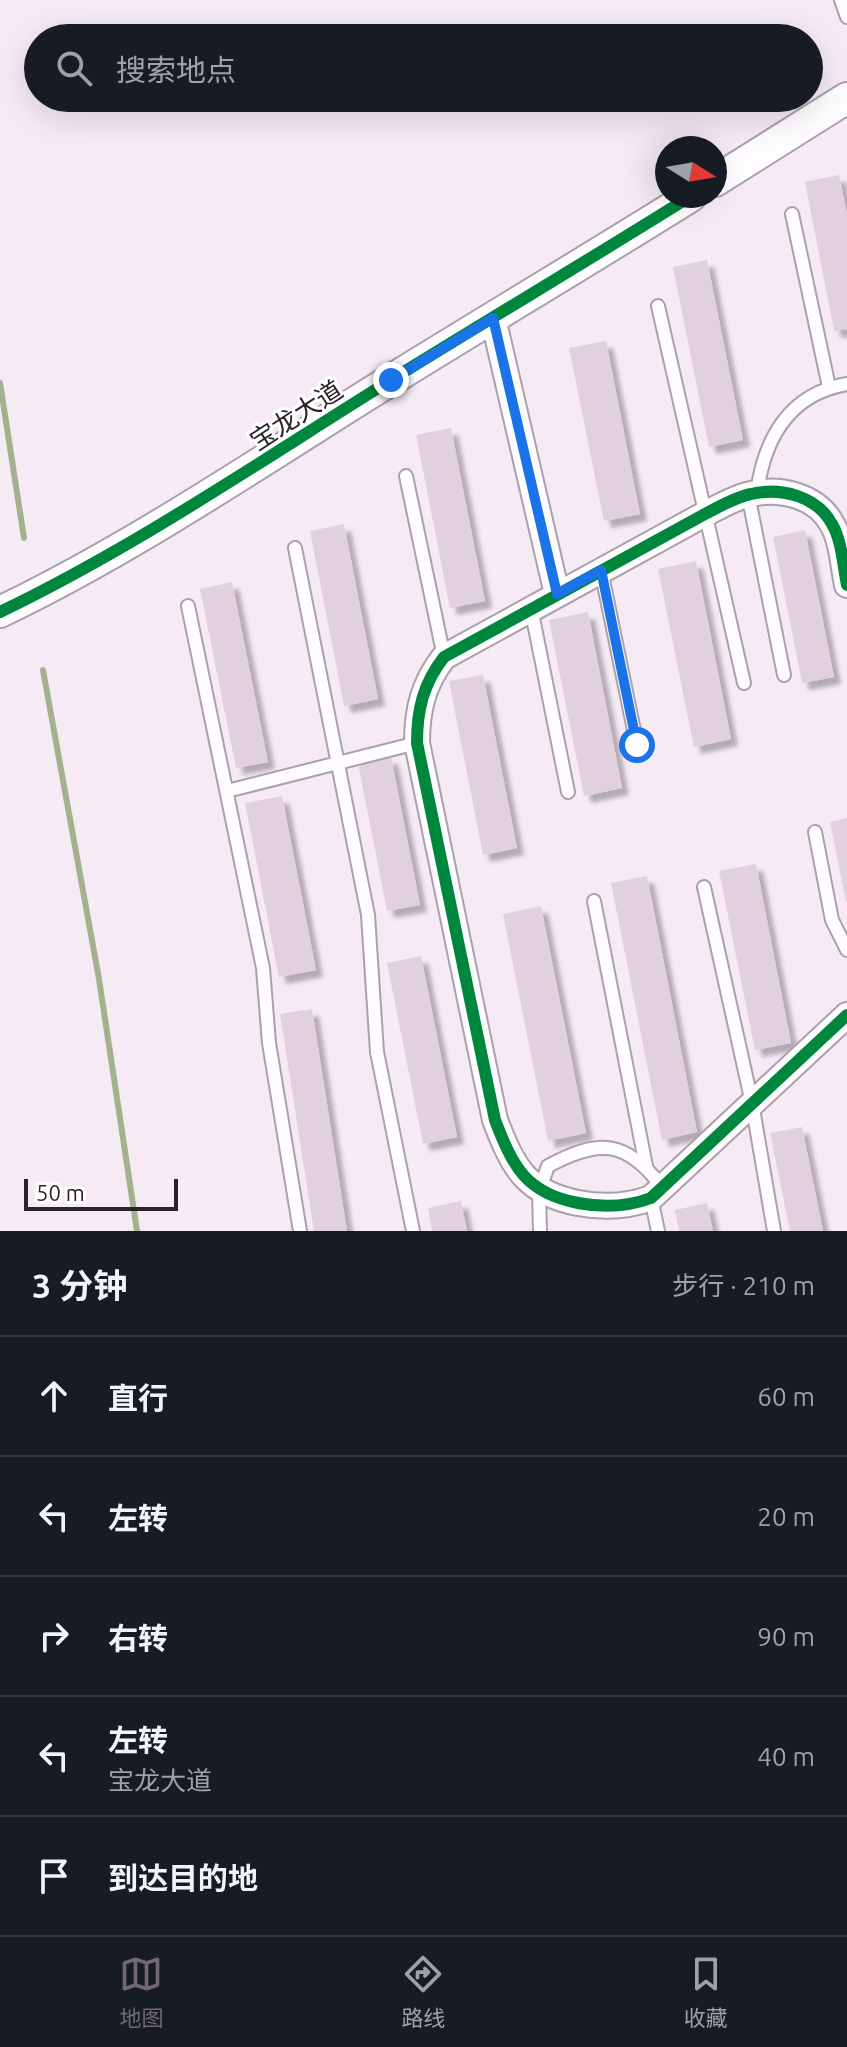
<!DOCTYPE html>
<html lang="zh">
<meta charset="utf-8">
<style>
body{margin:0;font-family:Ubuntu,"Noto Sans SC",sans-serif;background:#242831;color:#f1f3f6}
.compass{position:absolute;left:655px;top:136px;width:72px;height:72px;border-radius:50%;background:#171b24;box-shadow:0 8px 32px #0002;rotate:101deg}
.scale{position:absolute;left:24px;bottom:20px;width:154px;box-sizing:border-box;padding-left:8px;border:4px solid #2a2229;border-top:0;font-size:22px;line-height:28px;white-space:nowrap;color:#2a2229;-webkit-text-stroke:6px #fff;paint-order:stroke}
.stop{position:absolute;width:24px;height:24px;margin:-18px;border:6px solid #1a73e8;border-radius:50%;background:#fff}
.stop.end{background:#1a73e8;border-color:#fff;box-shadow:0 2px 8px #0008}
.list{margin:0;padding:0;list-style:none}
h2{display:flex;justify-content:space-between;align-items:center;height:104px;margin:0;padding:0 32px;font-size:34px}
h2 small{font-size:26px;font-weight:400;color:#9ea1a6}
.list li{display:grid;grid-template-columns:52px 1fr auto;gap:24px;align-items:center;box-sizing:border-box;height:120px;padding:0 32px;border-top:2px solid #363941}
.list b{display:block;font-size:30px;white-space:nowrap}
.list p{margin:0;font-size:26px;white-space:nowrap;color:#9ea1a6}
.list em{font-size:26px;font-style:normal;color:#9ea1a6}
.icon{flex:none;width:44px;height:44px;fill:none;stroke:currentColor;stroke-width:2;stroke-linecap:round;stroke-linejoin:round}
.map{position:relative;flex:none;width:847px;height:1231px;overflow:hidden}
.search{position:absolute;background:#171b24;box-shadow:0 8px 32px #0002;left:24px;right:24px;top:24px;height:88px;display:flex;align-items:center;gap:20px;box-sizing:border-box;padding:0 28px;border-radius:44px;color:#9ea1a6;font-size:30px}
.sheet{height:704px;background:#171b24}
nav{display:flex;justify-content:space-around;align-items:center;box-sizing:border-box;height:112px;border-top:2px solid #363941;background:#171b24;font-size:22px;color:#9ea1a6}
nav a{display:grid;justify-items:center;gap:4px}
nav .on{color:#716870}
.map>svg:first-child{display:block}
</style>
<div class="map">
<svg width="847" height="1231" viewBox="0 0 847 1231">
<defs>
<filter id="shadow"><feDropShadow dx="7" dy="7" stdDeviation="2" flood-color="#0004"/></filter>
</defs>
<rect width="100%" height="100%" fill="#f6eaf5"/>
<g fill="none" stroke-linecap="round" stroke-linejoin="round">
<path stroke="#a2b28e" stroke-width="6" d="M0,383L24,538
M43,670L99,979L137,1231"/>
</g>
<path fill="#e1d1df" filter="url(#shadow)" d="M839,175L847,214V329L834,331L805,182Z
M707,260L743,440L709,447L673,267Z
M606,341L640,514L604,521L569,348Z
M451,428L485,601L450,608L416,435Z
M344,524L378,699L344,706L310,531Z
M805,530L834,677L802,683L773,537Z
M696,561L731,739L694,747L658,569Z
M232,582L268,762L236,768L200,589Z
M588,612L622,788L584,796L549,620Z
M483,675L517,848L483,855L449,681Z
M391,757L420,905L387,911L358,763Z
M282,796L316,970L279,977L245,803Z
M847,818V902H846L830,822Z
M756,864L791,1043L755,1050L719,871Z
M647,876L697,1132L662,1140L611,883Z
M541,906L586,1133L548,1141L503,914Z
M421,956L457,1137L423,1144L387,963Z
M312,1009L347,1231H314L280,1014Z
M802,1127L823,1231H790L770,1133Z
M461,1201L467,1231H432L428,1208Z
M707,1203L713,1231H679L675,1210Z"/>
<g fill="none" stroke-linecap="round" stroke-linejoin="round">
<g stroke="#aaa1aa" stroke-width="16">
<path id="service" d="M841,0L847,17
M792,214L829,387
M658,306L744,683
M406,476L444,657
M757,493C764,439 789,394 847,384
M748,494L784,675
M295,548L368,915L377,1052L413,1231
M601,570L637,745
M188,606L263,968L269,1043L300,1231
M531,608L568,792
M227,791L417,743
M815,832L832,920L847,950
M704,887L752,1103L774,1231
M594,901L646,1166
M651,1198L658,1231
M540,1231L539,1191L548,1166C598,1139 626,1139 662,1187"/>
</g>
<g stroke="#aaa1aa" stroke-width="28">
<path id="minor" d="M493,318L557,594
M847,585C843,566 842,541 832,524C817,496 781,487 751,494C735,497 719,507 705,514L444,657C423,684 417,710 417,743L495,1120C513,1167 526,1193 578,1203C604,1208 627,1207 651,1198L847,1015"/>
</g>
<g stroke="#aaa1aa" stroke-width="34">
<path id="tertiary" d="M715,181L847,98
M0,612C137,546 262,460 391,380C491,318 592,258 691,196"/>
</g>
<use href="#service" stroke="#fefcfe" stroke-width="12"/>
<use href="#minor" stroke="#fefcfe" stroke-width="24"/>
<use href="#tertiary" stroke="#fefcfe" stroke-width="30"/>
<g stroke="#fff" stroke-width="17">
<path id="cycleway" d="M847,585C843,566 842,541 832,524C817,496 781,487 751,494C735,497 719,507 705,514L444,657C423,684 417,710 417,743L495,1120C513,1167 526,1193 578,1203C604,1208 627,1207 651,1198L847,1015
M0,612C137,546 262,460 391,380C491,318 592,258 691,196"/>
</g>
<use href="#cycleway" stroke="#00873e" stroke-width="12"/>
</g>
<g fill="none" stroke-linecap="round" stroke-linejoin="round">
<path stroke="#1a73e8" stroke-width="10" d="M391,380L493,318L557,594L601,570L637,745"/>
</g>
<g text-anchor="middle" dominant-baseline="central" stroke-width="6" stroke-linejoin="round" paint-order="stroke">
<g font-size="26" fill="#2a2229" stroke="#fff">
<text transform="translate(296 415) rotate(-33)">宝龙大道</text>
</g>
</g>
</svg>
<svg class="compass" viewBox="-18 -18 36 36"><path d="M0-13l5 13h-10z" fill="#e53935"/><path d="M0 13l5-13h-10z" fill="#9ea1a6"/></svg>
<div class="scale">50 m</div>
<div class="stop" style="left:637px;top:745px"></div>
<div class="stop end" style="left:391px;top:380px"></div>
<div class="search"><svg class="icon" aria-label="search" viewBox="0 0 24 24"><circle cx="10" cy="10" r="6"/><path d="M15 15l6 6"/></svg>搜索地点</div>
</div>
<section class="sheet">
<h2>3 分钟<small>步行 · 210 m</small></h2>
<ul class="list">
<li><svg class="icon" aria-label="ahead" viewBox="0 0 24 24"><path d="M12 20V5M6 11l6-6 6 6"/></svg><div><b>直行</b></div><em>60 m</em></li>
<li><svg class="icon" aria-label="left" viewBox="0 0 24 24"><path d="M17 20v-9H6M10 6l-5 5 5 5"/></svg><div><b>左转</b></div><em>20 m</em></li>
<li><svg class="icon" aria-label="right" viewBox="0 0 24 24"><path d="M7 20v-9h11M14 6l5 5-5 5"/></svg><div><b>右转</b></div><em>90 m</em></li>
<li><svg class="icon" aria-label="left" viewBox="0 0 24 24"><path d="M17 20v-9H6M10 6l-5 5 5 5"/></svg><div><b>左转</b><p>宝龙大道</p></div><em>40 m</em></li>
<li><svg class="icon" aria-label="arrive" viewBox="0 0 24 24"><path d="M6 21V4h12l-3 4 3 4H6"/></svg><div><b>到达目的地</b></div></li>
</ul>
</section>
<nav>
<a class="on"><svg class="icon" aria-label="map" viewBox="0 0 24 24"><path d="M3 6l6-2 6 2 6-2v14l-6 2-6-2-6 2zM9 4v14M15 6v14"/></svg>地图</a>
<a><svg class="icon" aria-label="directions" viewBox="0 0 24 24"><path d="M12 3l9 9-9 9-9-9zM9 14v-3h6M13 9l2 2-2 2"/></svg>路线</a>
<a><svg class="icon" aria-label="saved" viewBox="0 0 24 24"><path d="M7 4h10v16l-5-4-5 4z"/></svg>收藏</a>
</nav>
